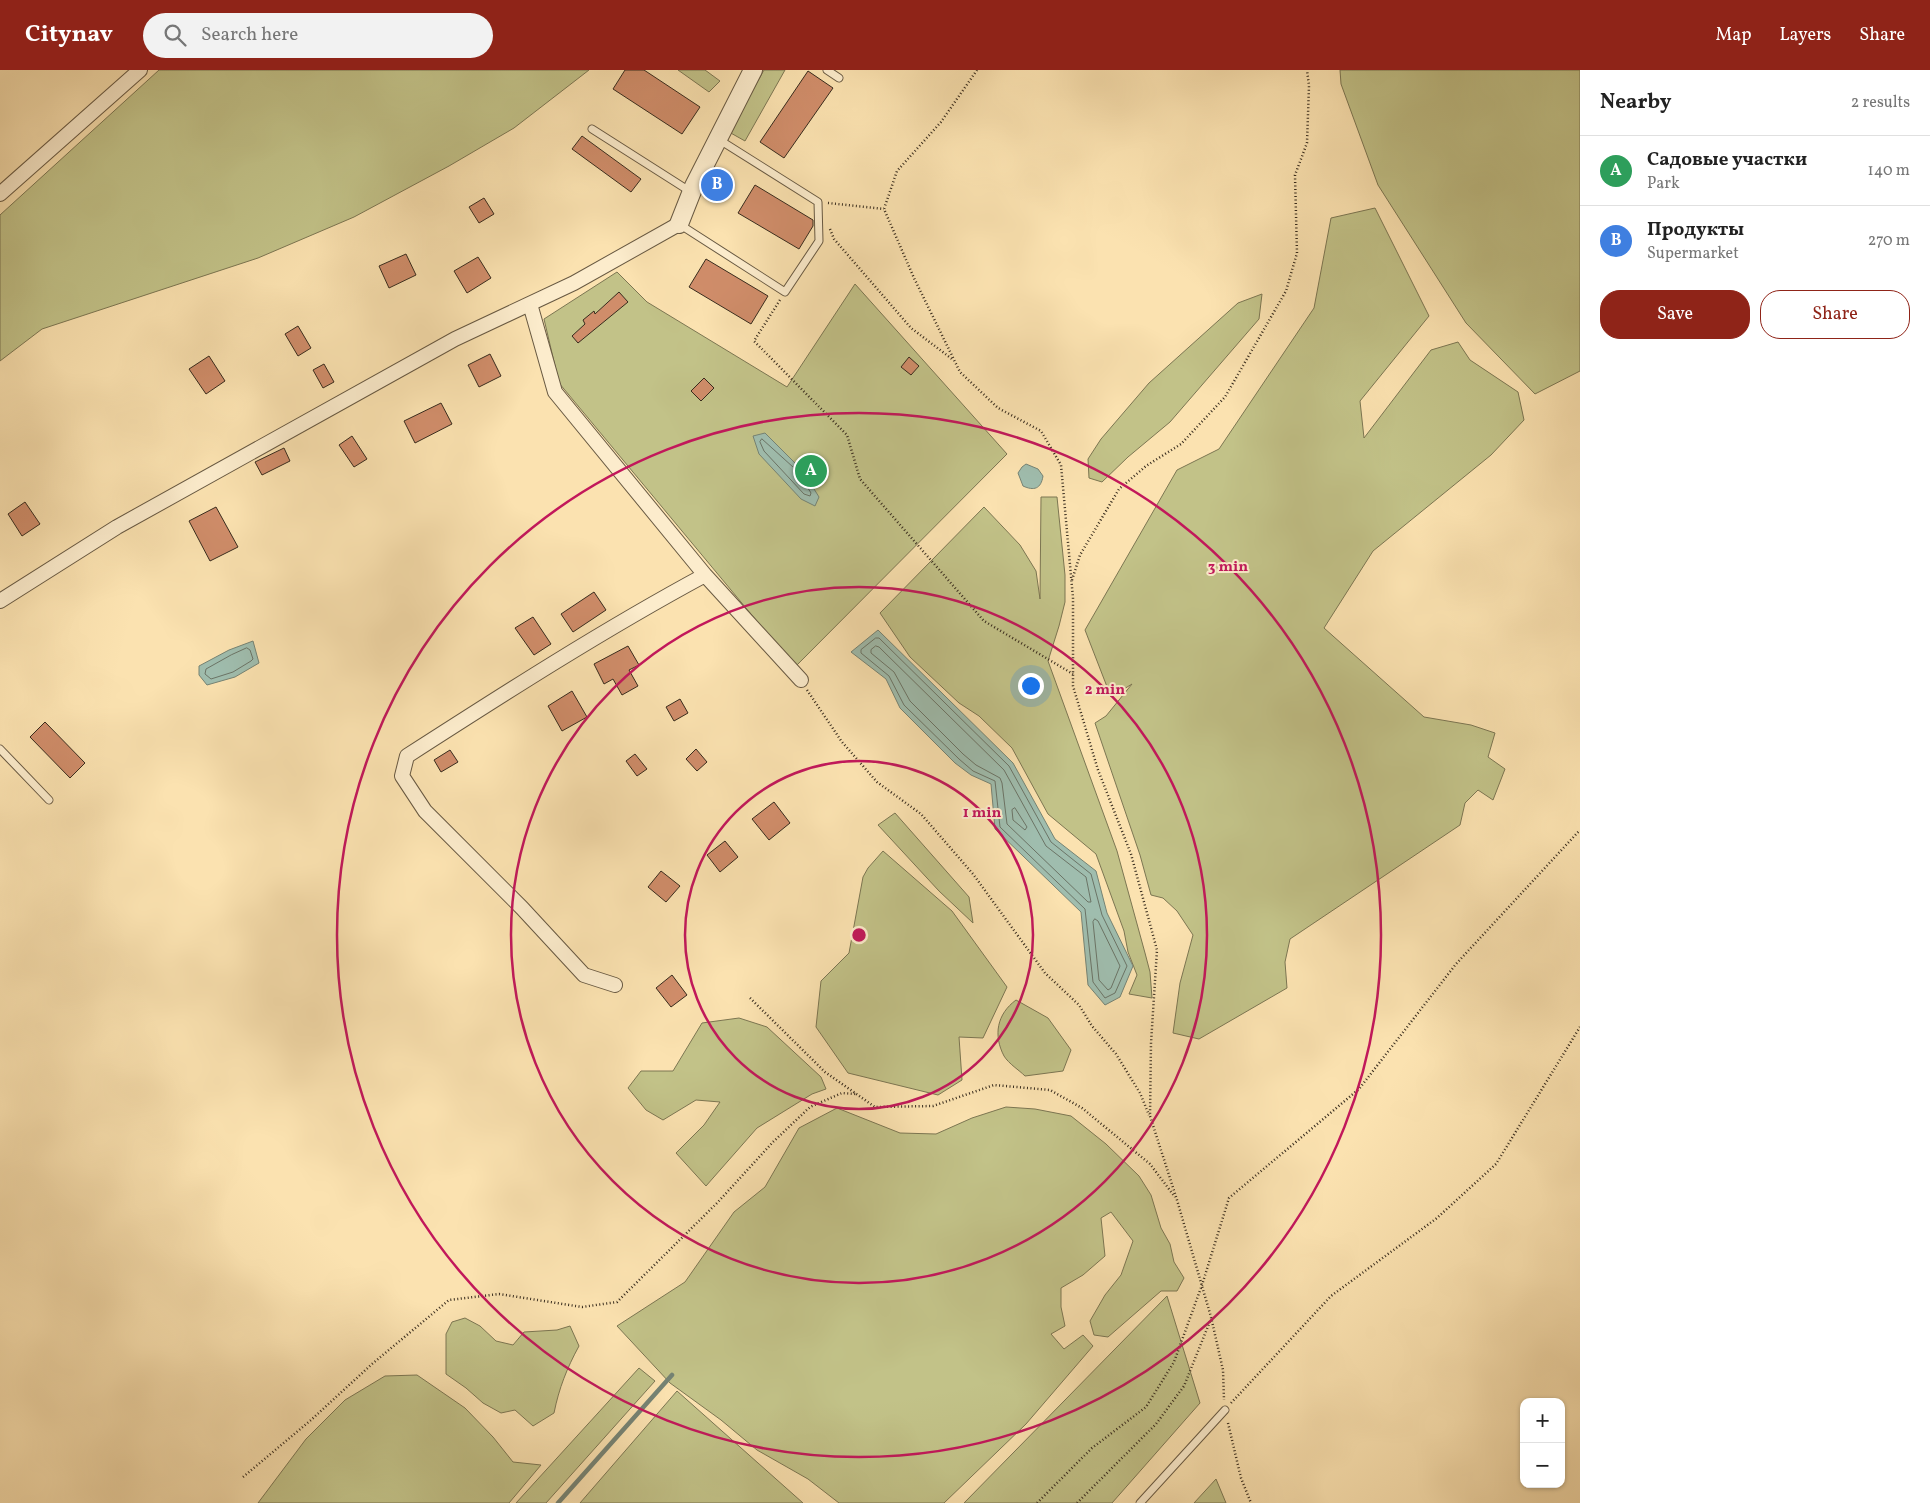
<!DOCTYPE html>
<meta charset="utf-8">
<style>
body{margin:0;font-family:Vollkorn,serif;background:#f2f2f2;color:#222}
.controls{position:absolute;right:15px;bottom:15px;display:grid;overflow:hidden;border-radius:10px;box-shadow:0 1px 4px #0004}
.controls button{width:45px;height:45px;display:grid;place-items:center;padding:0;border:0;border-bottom:1px solid #e0e0e0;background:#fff;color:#222;font:25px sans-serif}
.you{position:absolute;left:1030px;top:615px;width:18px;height:18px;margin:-12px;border:4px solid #fff;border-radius:50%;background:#1a73e8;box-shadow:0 0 0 8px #1a73e833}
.badge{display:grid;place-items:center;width:32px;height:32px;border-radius:50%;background:#8f2418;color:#fff;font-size:16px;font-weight:700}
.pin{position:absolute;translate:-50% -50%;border:2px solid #fff;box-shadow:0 1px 5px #0006}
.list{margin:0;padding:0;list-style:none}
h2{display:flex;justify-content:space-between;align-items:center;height:65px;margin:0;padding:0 20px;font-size:21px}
h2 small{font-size:16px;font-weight:400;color:#767676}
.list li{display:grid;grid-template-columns:32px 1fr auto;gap:15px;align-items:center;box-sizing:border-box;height:70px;padding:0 20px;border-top:1px solid #e0e0e0}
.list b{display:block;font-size:19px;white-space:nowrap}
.list p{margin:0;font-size:16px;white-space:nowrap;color:#767676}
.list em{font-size:16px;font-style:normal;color:#767676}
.actions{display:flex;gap:10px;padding:15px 20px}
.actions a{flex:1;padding:11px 0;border:1px solid #8f2418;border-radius:20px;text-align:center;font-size:18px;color:#8f2418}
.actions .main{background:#8f2418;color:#fff}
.icon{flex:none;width:28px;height:28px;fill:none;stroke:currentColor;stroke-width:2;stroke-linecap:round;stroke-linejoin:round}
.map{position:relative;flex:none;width:1580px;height:1433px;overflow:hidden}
header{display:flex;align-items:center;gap:30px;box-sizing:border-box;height:70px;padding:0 25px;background:#8f2418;color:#fff}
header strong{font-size:24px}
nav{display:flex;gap:28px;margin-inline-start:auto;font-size:18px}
.search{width:350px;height:45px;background:#f2f2f2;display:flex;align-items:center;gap:12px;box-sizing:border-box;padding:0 18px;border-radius:28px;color:#767676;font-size:19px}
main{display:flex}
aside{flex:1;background:#fff}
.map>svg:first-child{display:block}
</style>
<header>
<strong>Citynav</strong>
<div class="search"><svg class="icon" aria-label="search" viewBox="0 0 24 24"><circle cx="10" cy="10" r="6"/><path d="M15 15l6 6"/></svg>Search here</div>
<nav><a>Map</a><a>Layers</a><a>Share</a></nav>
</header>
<main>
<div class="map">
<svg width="1580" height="1433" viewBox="0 0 1580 1433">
<rect width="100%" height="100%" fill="#fbe2b0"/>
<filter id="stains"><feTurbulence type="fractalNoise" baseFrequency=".004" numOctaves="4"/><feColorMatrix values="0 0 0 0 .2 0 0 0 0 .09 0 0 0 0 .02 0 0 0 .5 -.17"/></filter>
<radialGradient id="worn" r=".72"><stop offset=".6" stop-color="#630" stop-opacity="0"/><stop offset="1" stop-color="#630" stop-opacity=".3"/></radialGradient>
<path fill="#c2c288" stroke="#7c7652" d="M159,0H589L514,58L449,96L354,147L258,188L42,259L0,291V145Z
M678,0H705L720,11L709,22Z
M764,0H785L745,71L729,62Z
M1340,0H1580V301L1535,324L1466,253L1378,115L1341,14Z
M1375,138L1429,246L1360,331L1364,368L1431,280L1458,272L1470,290L1518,322L1524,350L1491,385L1373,481L1324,558L1424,647L1471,655L1495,663L1488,687L1505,699L1493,730L1478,720L1465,733L1460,755L1290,869L1285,892L1287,918L1199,969L1173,963L1180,913L1193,865L1177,841L1163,828L1151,825L1140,785L1095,653L1106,646L1132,614L1111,627L1085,560L1177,400L1219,379L1314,238L1331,148Z
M617,202L647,232L787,317L855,214L1007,384L795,597L559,313L544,249Z
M1262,224L1259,249L1170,352L1128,387L1102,412L1089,408L1088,389L1101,369L1149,313L1238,233Z
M1041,427H1057L1065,505V532L1059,556L1048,591L1117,781L1145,883L1150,902L1152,928L1129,924L1137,905L1128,882L1124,861L1096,784L1048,744L1012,678L979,646L959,633L910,587L880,543L984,437L1020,475L1036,501L1040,529Z
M895,743L969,827L973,853L939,821L878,755Z
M883,781L952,841L1007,917L983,968L959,967L962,1010L938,1025L848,1003L816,957L821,911L849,883L863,807L868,798Z
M1016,930L1048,948L1071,980L1063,1001L1025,1006C1019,1000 1009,994 1004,986C993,965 997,944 1016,930Z
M739,948L767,957L821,1007L826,1019L812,1024L757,1058L706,1116L676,1083L704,1055L720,1032L696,1030L663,1050L646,1040L628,1018L641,1001H673L702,953Z
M1006,1037L1035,1039L1071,1046L1106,1074L1139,1106L1151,1125L1161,1158L1170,1174L1174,1192L1184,1208L1177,1221H1161L1108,1267L1094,1265L1090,1251L1105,1225L1121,1205L1133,1171L1111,1142L1101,1148L1105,1186L1083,1205L1061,1218V1237L1065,1256L1051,1264L1064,1279L1083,1265L1093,1276L1026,1354L944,1433H839L808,1409L757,1380L721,1350L670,1313L617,1256L685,1212L734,1142L765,1117L799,1058L837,1038L900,1063L936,1064L972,1048Z
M1167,1226L1200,1333L1112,1433H964Z
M465,1248L480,1256L496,1271L513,1275L524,1262L557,1260L570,1256L579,1276C567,1298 559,1318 554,1343L533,1356L515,1340L501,1343L483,1333L466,1318L446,1304V1264L452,1252Z
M639,1298L655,1311L546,1433H516Z
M417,1305L465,1338L493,1367L513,1392L541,1395L509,1433H258L306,1369L345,1330L385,1306Z
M677,1321L803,1433H580Z
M1216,1409L1226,1433H1194Z"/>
<path fill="#9fbdae" stroke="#758374" d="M765,363L796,394L809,384L817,390L806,406L819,427L815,436L801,429L759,384L753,366Z
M1026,394L1038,399L1043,406C1041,419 1034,421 1023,416L1018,403L1022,397Z
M878,560L1013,693L1055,769L1096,801L1107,843L1133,896L1120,927L1105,935L1088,915L1081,842L995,759L991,714L971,705L955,693L900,638L886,609L851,582Z
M253,571L259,593L235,607L207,615L199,605V596L229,580Z"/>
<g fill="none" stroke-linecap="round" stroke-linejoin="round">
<path stroke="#6b7466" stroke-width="1" d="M762,369L793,397L803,398L801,407L811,423L810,426L804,424L764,381L760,372Z
M876,568H879L1009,696L1051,772L1091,804L1102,845L1127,896L1115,923L1105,928L1093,912L1085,839L1000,757L995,711L973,701L959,689L904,635L889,606L861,583V580Z
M876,576L879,577L1004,700L1046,776L1086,807L1091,832H1088L1007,754L1002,713L1000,708L976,695L963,684L910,631L894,602L871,583V580Z
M247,578L250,580L253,589L251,591L233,602L211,609L205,604L206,599L231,585Z
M1015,738L1027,757L1025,760L1013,750L1012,740Z
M1095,849L1098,851L1120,896L1111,918L1108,920L1099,910L1093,852Z"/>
<path stroke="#758374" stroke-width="4.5" d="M558,1433L672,1305"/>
</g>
<path fill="#d08d6a" stroke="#372b1d" d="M625,0H644L700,37L682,64L613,19Z
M808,1L833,18L784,88L760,72Z
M582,66L641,109L631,122L572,79Z
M717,103L728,110L717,127L706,119Z
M755,115L813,150V156L799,179L738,143Z
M484,128L494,144L479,153L469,137Z
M406,184L416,205L389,218L379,196Z
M478,187L491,208L467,223L454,201Z
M706,189L768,226L751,254L689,217Z
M619,222L628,232L578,273L572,266L585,254L583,250L594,241L595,244Z
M298,256L311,278L298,286L285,264Z
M490,284L501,306L479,317L468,295Z
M209,286L225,311L206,324L189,299Z
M909,287L919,296L911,305L901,297Z
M324,294L334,312L323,318L313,300Z
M704,308L714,318L701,331L691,321Z
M441,333L452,354L415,373L404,351Z
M352,366L367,389L354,397L339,375Z
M284,378L290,391L262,405L255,392Z
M25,432L40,454L22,466L8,444Z
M216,437L238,477L210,491L189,451Z
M594,522L606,540L573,562L561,544Z
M533,547L551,574L534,585L515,558Z
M628,576L639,595L629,600L638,616L622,625L613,609L604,614L594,594Z
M572,621L587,647L562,661L548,636Z
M680,629L688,643L674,651L666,637Z
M45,652L85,693L70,708L30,667Z
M696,679L707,692L697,701L686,689Z
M450,680L458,692L441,702L434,690Z
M635,684L647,699L637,706L626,691Z
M774,732L790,753L769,770L752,749Z
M725,771L738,787L720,802L707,785Z
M661,801L680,816L666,832L648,817Z
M672,905L687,925L671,937L656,918Z"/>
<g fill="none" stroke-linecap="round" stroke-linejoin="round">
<g stroke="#685942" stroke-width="9">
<path id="service" d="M827,0L839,8
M592,59L691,122
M679,154L785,222L819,171L818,132L718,69
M0,679L49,730
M1140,1433L1225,1340"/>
</g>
<g stroke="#685942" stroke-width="16">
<path id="minor" d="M0,124L140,0
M530,234L555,322L705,505L801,610
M0,531L117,457L455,269L574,213L679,154
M615,915L584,905L522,838L425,741L402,706L407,686C505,623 603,560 705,505"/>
</g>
<g stroke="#685942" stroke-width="20">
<path id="tertiary" d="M679,154L694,116L753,0"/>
</g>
<path stroke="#372b1d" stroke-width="2.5" stroke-dasharray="1 2.5" stroke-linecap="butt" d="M977,0L941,52L897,101L884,139L914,208L960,302L998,338L1041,361L1061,395L1073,528V616L1098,700L1131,784L1157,880L1151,973L1150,1046L1177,1130L1211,1247L1223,1300L1224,1330
M828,133L884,139
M830,159L834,169L911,258L952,289
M780,230L754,271L847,365L860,409L984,551L1073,604
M1072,510L1080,485L1119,419L1146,396L1181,374L1225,327L1286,221L1297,183L1295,105L1307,73L1309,16L1307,0
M807,620L842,672L877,712L921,744L973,804L1045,903L1079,935L1092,956L1116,984L1140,1023L1149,1045
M750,928L825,1002L875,1037L933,1036L994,1015L1050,1020L1082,1038L1150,1094L1175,1127
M1231,1333L1331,1226L1437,1148L1496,1094L1580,957
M1228,1353L1241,1408L1251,1433
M243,1407L311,1350L372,1294L449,1230L499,1224L582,1237L617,1232L718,1132L773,1072L810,1037L842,1023L856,1024
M1037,1433L1092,1378L1146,1337L1174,1292L1202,1215L1229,1128L1359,1019L1456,894L1580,760
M1077,1433L1156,1354L1184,1316L1211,1249"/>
<use href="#service" stroke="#fceccc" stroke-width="7"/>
<use href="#minor" stroke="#fceccc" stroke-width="14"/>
<use href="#tertiary" stroke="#fceccc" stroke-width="18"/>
</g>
<g fill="none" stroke="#c2185b" stroke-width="2.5">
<circle cx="859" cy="865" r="174"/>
<circle cx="859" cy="865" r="348"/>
<circle cx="859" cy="865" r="522"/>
</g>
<circle cx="859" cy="865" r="8" fill="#c2185b" stroke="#fceccc" stroke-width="2.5"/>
<g font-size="15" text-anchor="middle" font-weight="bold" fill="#c2185b" stroke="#fceccc" stroke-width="4" stroke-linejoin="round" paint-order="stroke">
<text x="1228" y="501">3 min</text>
<text x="1105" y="624">2 min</text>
<text x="982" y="747">1 min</text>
</g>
<rect width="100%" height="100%" filter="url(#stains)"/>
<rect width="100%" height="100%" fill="url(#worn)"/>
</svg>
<div class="controls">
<button>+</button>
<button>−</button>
</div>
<div class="you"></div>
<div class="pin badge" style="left:811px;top:401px;background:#2e9e5b">A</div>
<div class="pin badge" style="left:717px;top:115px;background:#3f7fe0">B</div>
</div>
<aside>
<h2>Nearby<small>2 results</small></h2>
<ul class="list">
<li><span class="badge" style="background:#2e9e5b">A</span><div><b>Садовые участки</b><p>Park</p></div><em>140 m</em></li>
<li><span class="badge" style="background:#3f7fe0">B</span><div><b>Продукты</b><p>Supermarket</p></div><em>270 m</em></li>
</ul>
<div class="actions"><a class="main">Save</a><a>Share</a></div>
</aside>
</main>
